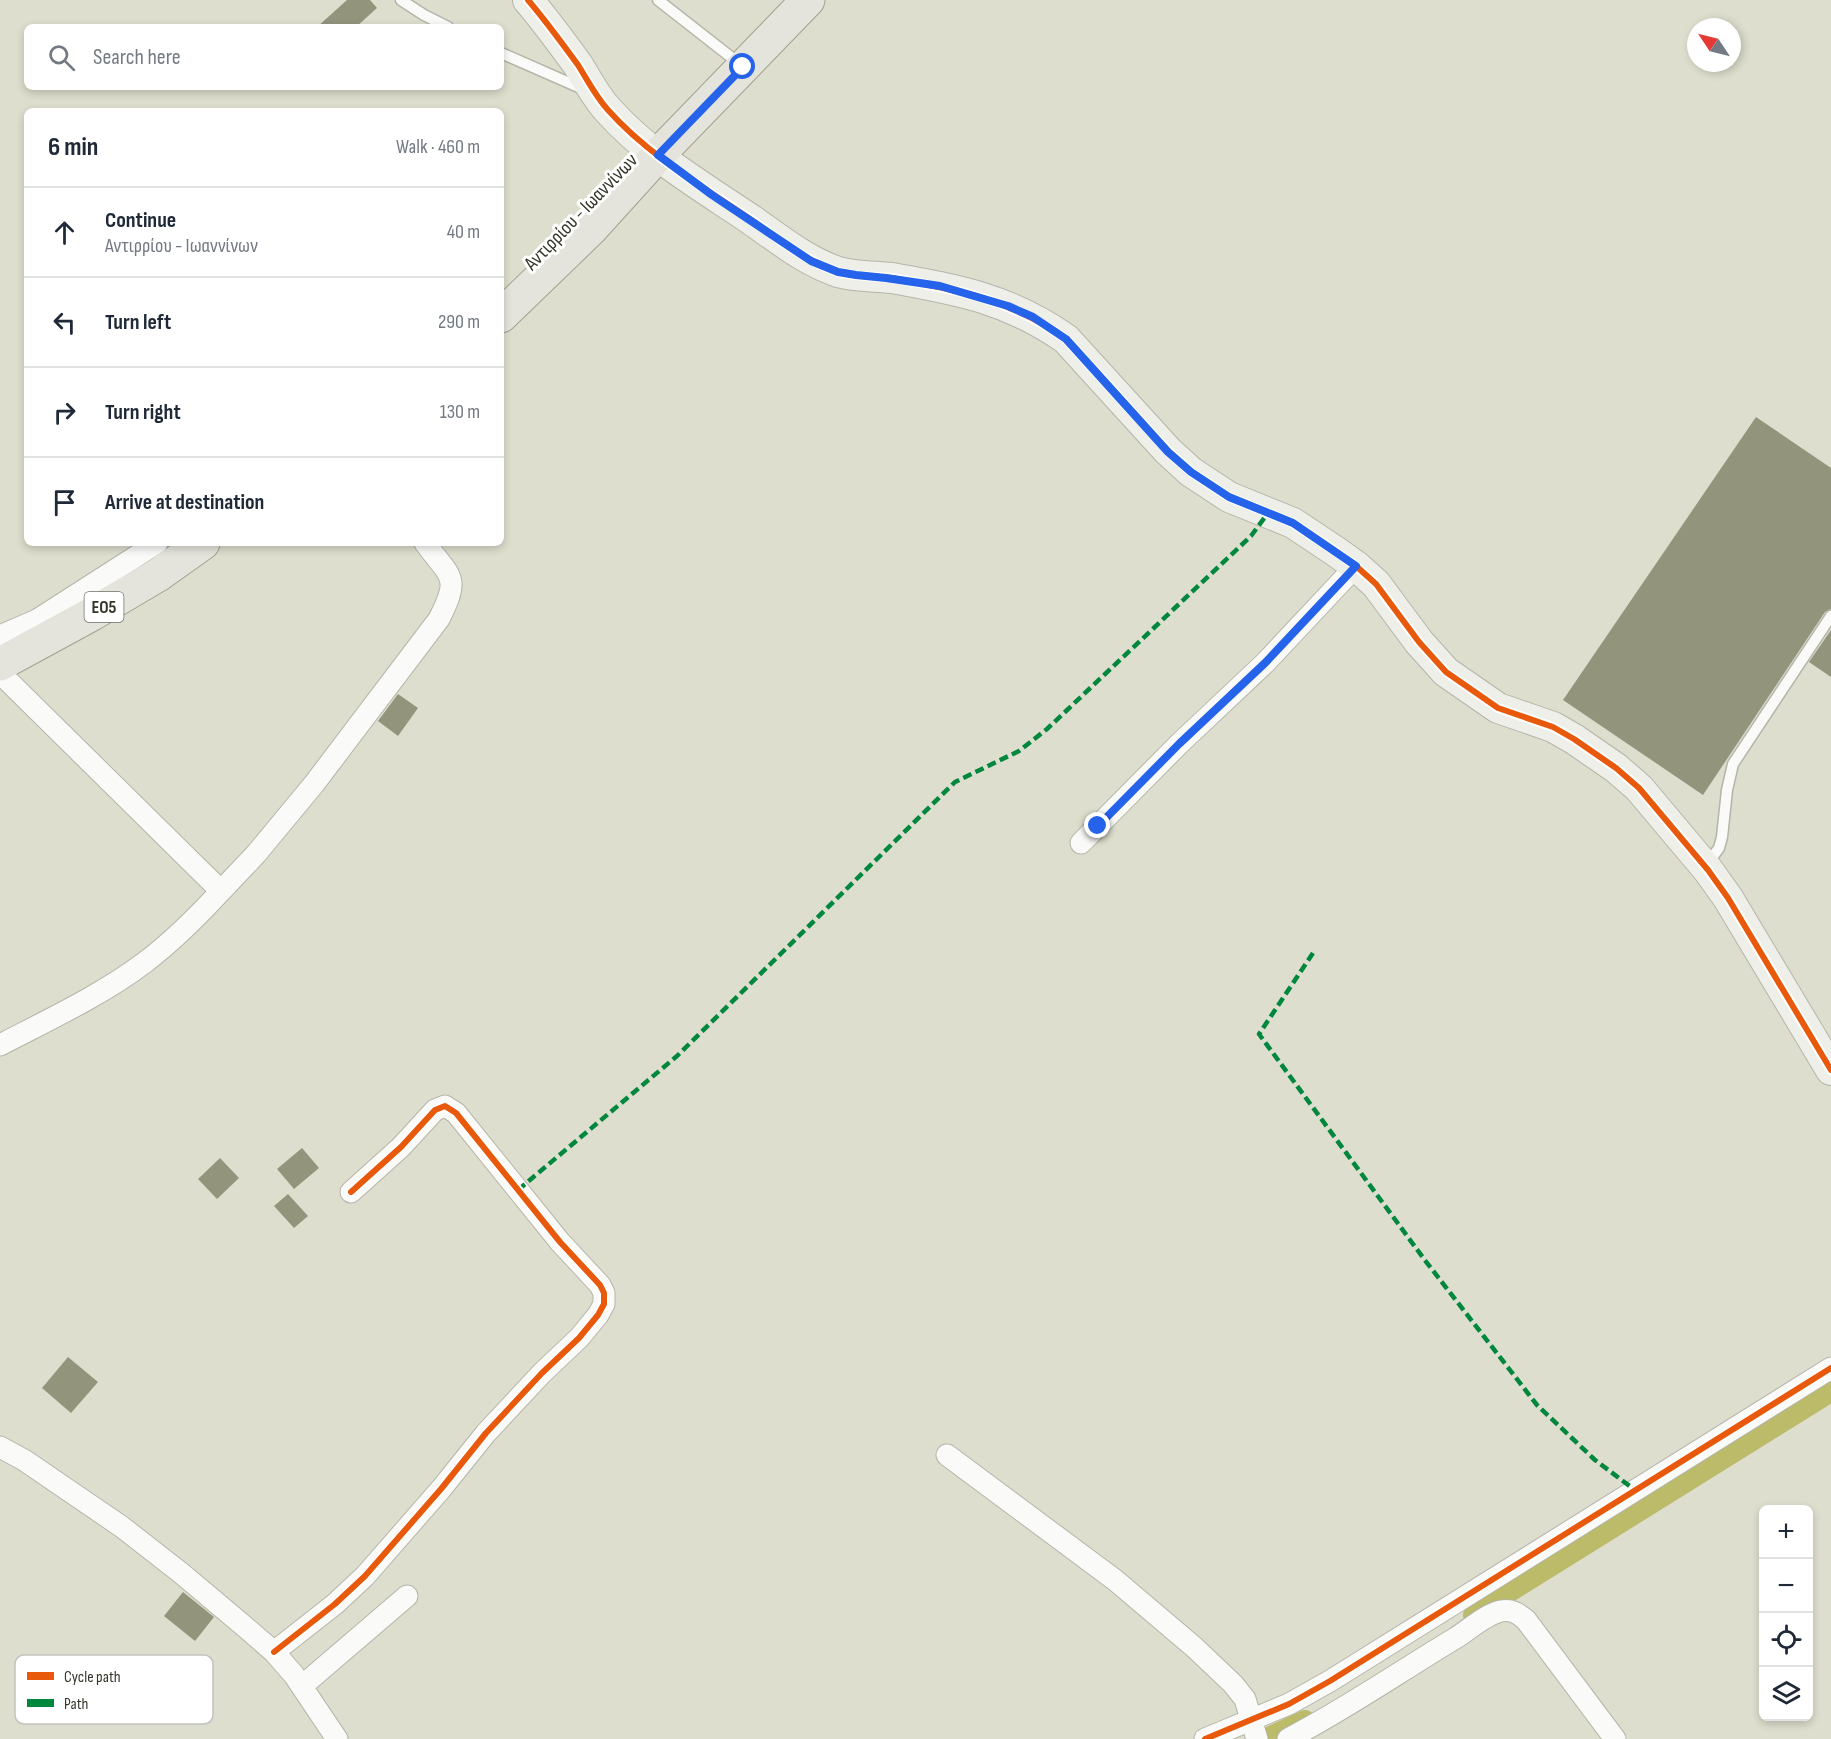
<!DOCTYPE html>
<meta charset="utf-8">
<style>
body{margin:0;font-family:"Sofia Sans Condensed",sans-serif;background:#f6f6f7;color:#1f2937}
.controls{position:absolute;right:18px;bottom:18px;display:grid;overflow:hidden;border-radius:9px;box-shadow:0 3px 9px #0003}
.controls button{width:54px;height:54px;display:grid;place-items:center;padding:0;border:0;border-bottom:2px solid #e0e1e3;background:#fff;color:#1f2937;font:30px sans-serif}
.compass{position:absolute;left:1687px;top:18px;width:54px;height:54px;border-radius:50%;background:#fff;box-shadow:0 3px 9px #0003;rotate:305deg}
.stop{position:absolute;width:18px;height:18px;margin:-14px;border:4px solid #2563eb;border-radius:50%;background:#fff}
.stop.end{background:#2563eb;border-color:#fff;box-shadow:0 2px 6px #0008}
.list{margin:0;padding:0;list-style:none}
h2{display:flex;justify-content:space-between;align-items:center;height:78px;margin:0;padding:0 24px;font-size:26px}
h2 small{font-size:20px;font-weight:400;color:#747a83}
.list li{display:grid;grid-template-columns:39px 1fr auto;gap:18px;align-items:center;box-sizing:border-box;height:90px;padding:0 24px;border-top:2px solid #e0e1e3}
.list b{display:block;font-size:22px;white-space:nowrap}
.list p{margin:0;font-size:20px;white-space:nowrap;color:#747a83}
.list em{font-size:20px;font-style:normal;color:#747a83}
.icon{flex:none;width:33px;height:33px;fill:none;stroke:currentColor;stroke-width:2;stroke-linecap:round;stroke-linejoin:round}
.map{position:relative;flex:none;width:1831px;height:1739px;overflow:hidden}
.search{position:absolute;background:#fff;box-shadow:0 3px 9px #0003;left:24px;top:24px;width:480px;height:66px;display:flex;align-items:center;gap:15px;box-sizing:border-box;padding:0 21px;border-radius:9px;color:#747a83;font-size:22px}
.panel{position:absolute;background:#fff;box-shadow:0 3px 9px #0003;left:24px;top:108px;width:480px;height:438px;border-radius:9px}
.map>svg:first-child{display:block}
</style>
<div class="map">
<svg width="1831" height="1739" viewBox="0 0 1831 1739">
<rect width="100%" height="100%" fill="#dddecd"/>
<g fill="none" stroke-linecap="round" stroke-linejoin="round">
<path stroke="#bbbb6a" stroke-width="20" d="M1473,1615L1831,1392
M1264,1739L1305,1720"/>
</g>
<path fill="#93947c" d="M347,0H370L377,8L356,27H317Z
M1756,417L1831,468V609L1825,612L1703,795L1563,700Z
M1831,630V677L1809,662Z
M398,694L418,708L398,736L378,721Z
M302,1148L319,1168L294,1189L277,1169Z
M220,1158L239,1178L217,1199L198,1179Z
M288,1194L308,1216L294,1228L274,1206Z
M68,1357L98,1382L71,1413L42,1388Z
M183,1592L214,1617L195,1641L164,1616Z"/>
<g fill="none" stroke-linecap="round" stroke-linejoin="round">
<g stroke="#b5b5a9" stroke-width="13">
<path id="lane" d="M401,0L424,15L448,27
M658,0L741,65
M501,53L583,89
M1707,864L1719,848L1722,837L1727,790L1733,764L1831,616"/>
</g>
<g stroke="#b5b5a9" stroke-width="23">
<path id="street" d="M0,636L37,620L157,543
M0,673L221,891C197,917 172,942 144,963C100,996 48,1020 0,1045
M1081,843L1179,744L1265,663L1356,566
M221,891L256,854L314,784L439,619C461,576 451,578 425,543
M0,1447L24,1460L122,1527L181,1573L244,1626L274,1652L294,1675L337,1739
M947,1455L1115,1580L1194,1647L1233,1684L1245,1699L1257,1739
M274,1652L335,1604L365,1576L441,1489L486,1433L542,1373L579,1338L598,1315L604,1304V1293L600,1285L560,1242L456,1113L445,1106L435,1110L401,1147L351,1192
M302,1686L407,1596
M1205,1739L1289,1704L1330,1681L1831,1368
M1288,1739C1346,1709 1399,1672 1454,1639C1469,1630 1484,1615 1501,1611C1511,1609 1518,1613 1526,1620L1615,1739"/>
</g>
<g stroke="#b5b5a9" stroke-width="32">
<path id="secondary" d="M528,0C546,21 562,43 578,65C588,81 596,97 608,110C648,155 703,187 753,221C780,240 806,261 838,272C856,277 874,276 892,278C959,290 1009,299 1066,339L1168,451L1191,472L1229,497L1293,523L1335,551L1356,566L1376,584L1419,642L1446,672L1498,708L1553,727L1574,739L1616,768L1639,788L1708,870L1728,898L1831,1070"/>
</g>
<g stroke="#a2a291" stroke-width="35">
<path id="primary" d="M501,316L591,229L658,155L808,0
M0,664L92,614L158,575L203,543"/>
</g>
<use href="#lane" stroke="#fafaf8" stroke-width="10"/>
<use href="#street" stroke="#fafaf8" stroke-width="21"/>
<use href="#secondary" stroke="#efefea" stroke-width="30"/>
<use href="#primary" stroke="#e4e4dc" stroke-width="33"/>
<path stroke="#00873e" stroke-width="4.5" stroke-dasharray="9 4.5" stroke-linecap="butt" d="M1313,953L1259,1034L1424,1259L1537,1405L1595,1460L1635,1490
M518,1190L677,1056L955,782L1019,751L1047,729L1251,536L1268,513"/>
<g stroke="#fff" stroke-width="10">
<path id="cycleway" d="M528,0C546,21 562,43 578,65C588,81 596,97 608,110C648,155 703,187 753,221C780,240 806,261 838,272C856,277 874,276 892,278C959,290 1009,299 1066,339L1168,451L1191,472L1229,497L1293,523L1335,551L1356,566L1376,584L1419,642L1446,672L1498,708L1553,727L1574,739L1616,768L1639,788L1708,870L1728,898L1831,1070
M274,1652L335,1604L365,1576L441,1489L486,1433L542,1373L579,1338L598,1315L604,1304V1293L600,1285L560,1242L456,1113L445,1106L435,1110L401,1147L351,1192
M1205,1739L1289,1704L1330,1681L1831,1368"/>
</g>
<use href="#cycleway" stroke="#e8590c" stroke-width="6"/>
</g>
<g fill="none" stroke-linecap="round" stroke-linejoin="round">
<path stroke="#2563eb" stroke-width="8" d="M743,67L658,155L712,195L811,261L838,272L856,275L886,278L940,286L1008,306L1033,317L1066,339L1168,452L1191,472L1229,497L1293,523L1356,566L1265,663L1179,744L1098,826"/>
</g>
<g text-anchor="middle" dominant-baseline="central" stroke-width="6" stroke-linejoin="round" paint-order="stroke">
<rect fill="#fff" stroke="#72726a" stroke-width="1.5" x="84.5" y="592" width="39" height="30" rx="4.5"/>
<g font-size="18" font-weight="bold" fill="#35352a">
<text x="104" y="607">ΕΟ5</text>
</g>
<g font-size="20" fill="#35352a" stroke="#fff">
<text transform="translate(581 212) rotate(-46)">Αντιρρίου - Ιωαννίνων</text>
</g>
</g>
<rect x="15" y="1655" width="198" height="69" rx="9" fill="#fff" stroke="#c2c2bf" stroke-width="1.5"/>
<rect x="27" y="1672" width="27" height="8" fill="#e8590c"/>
<rect x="27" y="1699" width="27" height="8" fill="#00873e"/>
<g font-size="16" fill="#35352a">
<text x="64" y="1682">Cycle path</text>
<text x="64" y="1709">Path</text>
</g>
</svg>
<div class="controls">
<button>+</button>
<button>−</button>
<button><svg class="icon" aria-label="locate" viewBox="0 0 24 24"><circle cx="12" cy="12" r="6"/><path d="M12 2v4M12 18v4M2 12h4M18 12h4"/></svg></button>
<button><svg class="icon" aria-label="layers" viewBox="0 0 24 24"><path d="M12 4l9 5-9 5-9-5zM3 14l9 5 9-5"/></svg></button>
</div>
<svg class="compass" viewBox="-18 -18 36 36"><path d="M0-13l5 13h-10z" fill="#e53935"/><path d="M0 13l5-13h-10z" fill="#747a83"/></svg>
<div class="stop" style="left:743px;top:67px"></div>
<div class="stop end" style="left:1098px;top:826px"></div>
<div class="search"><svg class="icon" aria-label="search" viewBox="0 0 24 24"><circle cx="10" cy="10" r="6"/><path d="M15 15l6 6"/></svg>Search here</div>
<section class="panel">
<h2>6 min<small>Walk · 460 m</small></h2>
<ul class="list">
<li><svg class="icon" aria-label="ahead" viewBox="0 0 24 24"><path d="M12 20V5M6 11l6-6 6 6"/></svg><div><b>Continue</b><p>Αντιρρίου - Ιωαννίνων</p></div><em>40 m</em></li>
<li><svg class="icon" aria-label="left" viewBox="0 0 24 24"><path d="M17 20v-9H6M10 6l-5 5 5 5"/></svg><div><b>Turn left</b></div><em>290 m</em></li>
<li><svg class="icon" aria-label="right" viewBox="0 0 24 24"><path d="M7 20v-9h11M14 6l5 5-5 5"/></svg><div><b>Turn right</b></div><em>130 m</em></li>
<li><svg class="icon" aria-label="arrive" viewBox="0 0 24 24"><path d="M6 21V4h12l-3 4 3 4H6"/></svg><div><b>Arrive at destination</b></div></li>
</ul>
</section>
</div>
